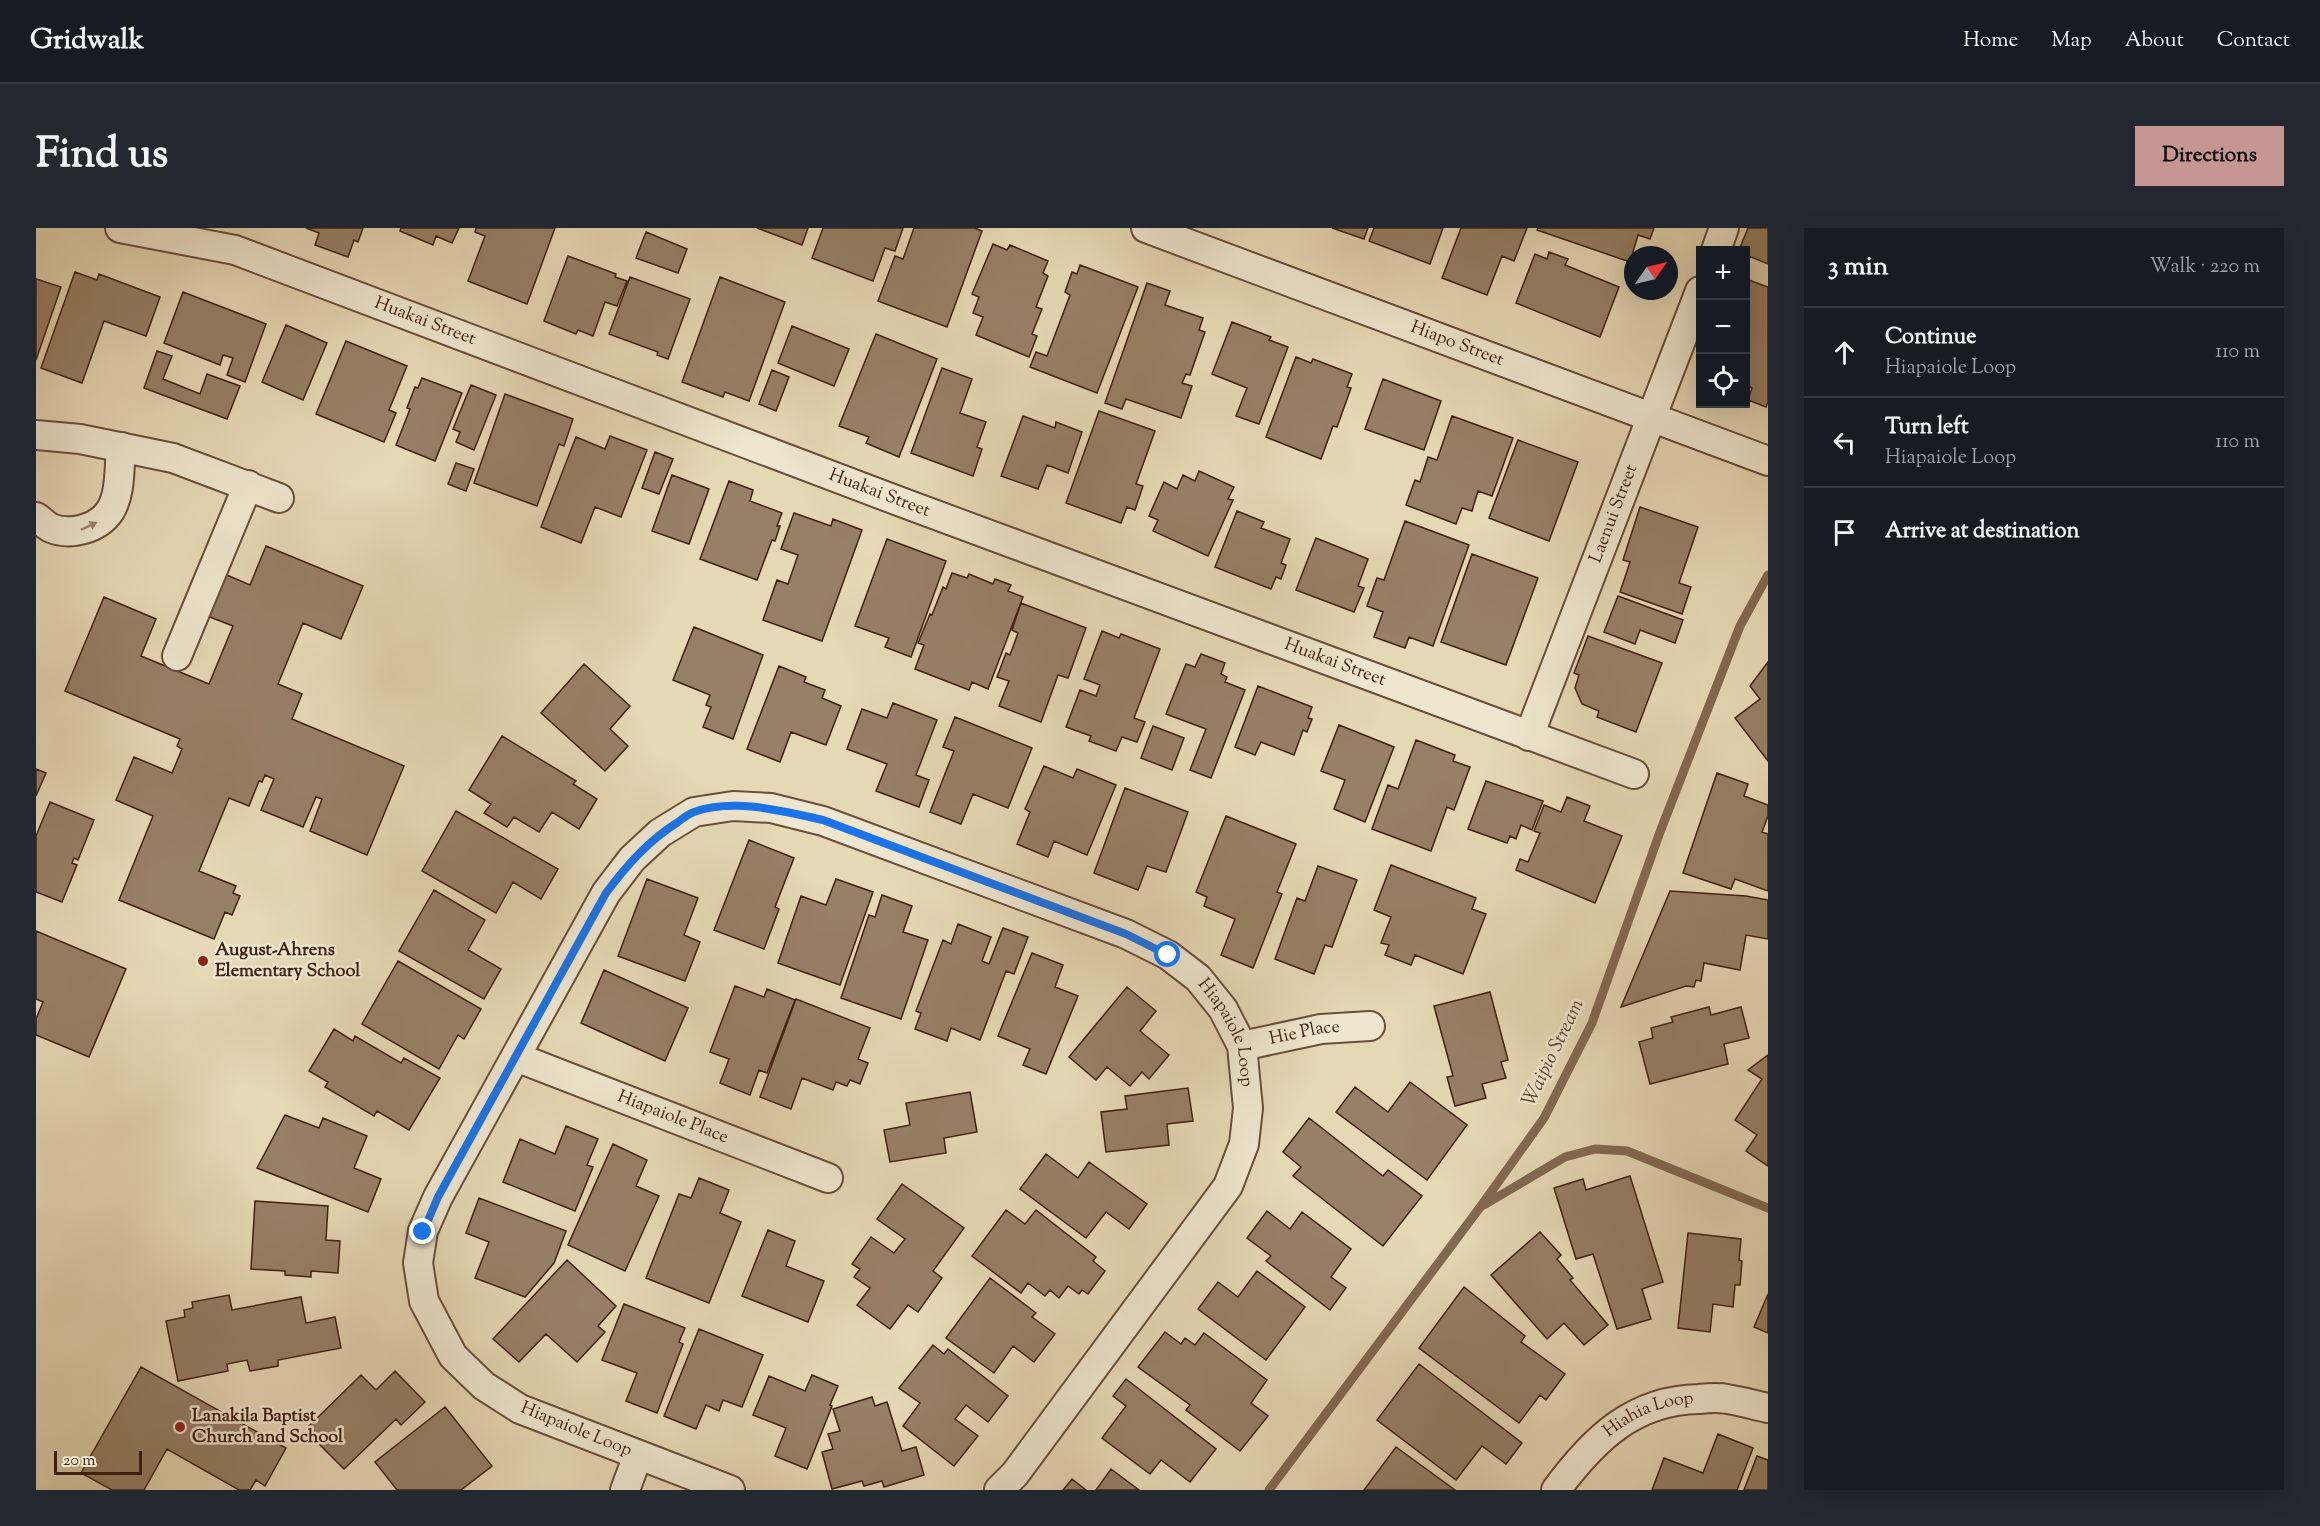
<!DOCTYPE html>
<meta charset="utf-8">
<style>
body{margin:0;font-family:"Sorts Mill Goudy",serif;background:#242831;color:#f1f3f6}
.controls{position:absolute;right:18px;top:18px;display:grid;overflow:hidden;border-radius:0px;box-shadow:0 6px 24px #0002}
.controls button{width:54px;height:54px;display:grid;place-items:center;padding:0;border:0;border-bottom:2px solid #363941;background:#171b24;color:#f1f3f6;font:30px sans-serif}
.compass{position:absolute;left:1588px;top:18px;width:54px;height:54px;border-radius:50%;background:#171b24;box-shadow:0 6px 24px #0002;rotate:56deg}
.scale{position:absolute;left:18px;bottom:15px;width:88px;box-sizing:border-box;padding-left:6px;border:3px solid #402011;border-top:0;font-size:16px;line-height:21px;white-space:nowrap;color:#402011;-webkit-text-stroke:4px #efe6cf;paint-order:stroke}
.stop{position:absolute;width:18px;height:18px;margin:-14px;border:4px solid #1a73e8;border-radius:50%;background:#fff}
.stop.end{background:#1a73e8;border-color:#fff;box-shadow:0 2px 6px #0008}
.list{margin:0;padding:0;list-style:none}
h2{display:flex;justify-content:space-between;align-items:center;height:78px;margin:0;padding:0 24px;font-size:26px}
h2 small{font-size:20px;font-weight:400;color:#9ea1a6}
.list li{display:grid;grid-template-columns:39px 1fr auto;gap:18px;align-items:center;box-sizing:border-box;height:90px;padding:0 24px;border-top:2px solid #363941}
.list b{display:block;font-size:22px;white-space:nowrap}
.list p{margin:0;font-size:20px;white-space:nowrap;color:#9ea1a6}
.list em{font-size:20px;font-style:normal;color:#9ea1a6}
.icon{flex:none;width:33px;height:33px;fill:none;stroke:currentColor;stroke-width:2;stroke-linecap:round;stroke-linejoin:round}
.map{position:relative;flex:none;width:1732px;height:1262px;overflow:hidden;border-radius:0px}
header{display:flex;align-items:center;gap:36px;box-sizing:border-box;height:84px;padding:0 30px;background:#171b24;border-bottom:2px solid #363941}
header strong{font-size:28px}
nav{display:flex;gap:33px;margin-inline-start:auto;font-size:21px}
.intro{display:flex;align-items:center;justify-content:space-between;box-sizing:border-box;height:144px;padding:0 36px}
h1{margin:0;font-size:42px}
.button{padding:15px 27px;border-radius:0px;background:#c59692;color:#111;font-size:21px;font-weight:700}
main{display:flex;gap:36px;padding:0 36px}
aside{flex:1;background:#171b24;border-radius:0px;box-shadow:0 6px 24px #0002}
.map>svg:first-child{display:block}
</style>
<header>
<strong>Gridwalk</strong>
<nav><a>Home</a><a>Map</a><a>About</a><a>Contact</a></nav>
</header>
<div class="intro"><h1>Find us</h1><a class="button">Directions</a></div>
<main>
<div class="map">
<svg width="1732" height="1262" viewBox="0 0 1732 1262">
<rect width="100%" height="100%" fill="#e6d8b5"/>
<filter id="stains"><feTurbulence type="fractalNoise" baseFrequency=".00333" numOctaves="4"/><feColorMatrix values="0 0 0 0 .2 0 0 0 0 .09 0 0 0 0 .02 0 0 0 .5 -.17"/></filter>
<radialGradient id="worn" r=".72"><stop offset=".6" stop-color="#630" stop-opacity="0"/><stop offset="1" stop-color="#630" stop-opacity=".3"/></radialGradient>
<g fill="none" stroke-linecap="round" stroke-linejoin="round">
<path stroke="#826952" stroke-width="9" d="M1448,977L1529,929L1559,921L1591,923L1732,980
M1233,1262L1445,978L1508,890L1556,795L1624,604L1704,398L1732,347"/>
</g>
<path fill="#968066" stroke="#402011" stroke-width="1.5" d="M270,0H327L322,14L318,12L312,29L279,17L283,5Z
M365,0H423L416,15L400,8L397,17L364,3Z
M440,0H519L491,76L432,53L449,8L439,4Z
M721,0H772L766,17Z
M787,0H867L859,23L849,20L837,53L776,30Z
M878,0H939L946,3L911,99L842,73L859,28L867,31Z
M1296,0H1332L1328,11Z
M1338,0H1407L1394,36L1333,13Z
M1425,0H1491L1478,33L1466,28L1451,67L1406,50Z
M1502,0H1618L1614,11L1602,7L1594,34L1501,2Z
M1712,0H1732V36L1710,27V22H1703Z
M610,4L651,21L642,45L600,30Z
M957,16L971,22L974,17L1012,33L1007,45L1012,48L1000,79L1006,81L996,106L1001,108L993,129L940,107L947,89L937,85L943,69L936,66Z
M1513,24L1532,31L1529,37L1583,59L1564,109L1480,75L1499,26L1511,31Z
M532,28L580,46L579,49L591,53L581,78L569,74L557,108L542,102L540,106L508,93Z
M1044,37L1102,59L1061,165L994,139L1000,124L1011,128L1034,67L1029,64L1036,44L1041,46Z
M39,44L61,52L63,46L124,69L110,108L68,93L46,155L5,140Z
M594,49L654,71L632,131L621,127L622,124L573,106Z
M684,49L749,74L713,173L689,164L687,169L646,154Z
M0,51L25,59L0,132Z
M1710,51L1732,59V174L1730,179L1712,172L1716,160L1710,157Z
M1111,55L1134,63L1129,77L1167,90L1163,102L1169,104L1154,147L1150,146L1146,155L1156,158L1145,190L1090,171L1086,181L1069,175Z
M147,64L230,96L209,154L191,147L197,130L187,127L184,137L128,115Z
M1196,94L1235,109L1233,112L1252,119L1223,196L1200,188L1211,160L1176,146Z
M250,97L291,115L267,172L226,154Z
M756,98L813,121L798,158L742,135Z
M840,106L901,131L863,229L830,215L833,209L803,198Z
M310,113L371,138L353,182L360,185L348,214L280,186Z
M121,123L136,128L127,151L164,166L171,146L204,158L191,191L108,160Z
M1260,129L1275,135L1277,131L1316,146L1311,159L1315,160L1301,199L1297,198L1285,231L1230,209Z
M906,140L936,151L924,185L950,194L941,219L946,221L937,248L875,225Z
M736,142L753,149L740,183L723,176Z
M386,150L426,165L399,233L360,217L374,181L371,180L379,159L382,160Z
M1347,151L1405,173L1388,222L1329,201Z
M435,157L460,167L438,222L420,214L424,204L417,201Z
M469,166L537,191L528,218L523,216L501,278L438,255Z
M1063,183L1119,203L1100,256L1107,258L1099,282L1091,279L1085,295L1030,275Z
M987,188L1019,200L1020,194L1046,204L1032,245L1011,237L1002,261L965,248Z
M1416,188L1477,210L1456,268L1442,263L1436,283L1426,280L1420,296L1370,277L1379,252L1384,254L1392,229L1401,232Z
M574,208L611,222L585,289L559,279L545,315L505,299L540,209L569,221Z
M1482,212L1542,234L1513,313L1453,290Z
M619,224L637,231L623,266L606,260Z
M420,235L438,241L430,263L412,256Z
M1163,243L1198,259L1192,271L1197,272L1172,328L1117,303L1122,292L1113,288L1128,254L1141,261L1147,247L1159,253Z
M636,247L673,261L653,316L616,303Z
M693,253L717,262L714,273L746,285L741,298H744L739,313L736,312L721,352L664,331Z
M1604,279L1662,299L1643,355L1655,359L1646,386L1584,364L1594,334L1587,332Z
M1201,283L1228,294L1225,300L1254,311L1245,335L1250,337L1245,351L1240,349L1235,361L1179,339Z
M758,285L795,298L797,291L826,302L786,413L727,392L741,352L752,356L762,327L745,321Z
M1369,293L1433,317L1397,418L1373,409L1369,420L1338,409L1347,384L1331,378L1341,350L1348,352Z
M1280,310L1332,331L1322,358L1328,360L1318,384L1260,362Z
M851,311L910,333L875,429L849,419L853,410L819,398Z
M230,318L327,358L305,411L267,395L242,456L266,466L256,491L368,538L331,627L274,603L286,571L280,569L267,599L225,582L238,551L229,547L226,554L223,553L213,578L193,570L163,643L200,658L197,665L204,668L196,687L189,684L178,711L83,672L117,588L80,572L98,529L136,545L146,521L141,518L144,511L29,463L68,369L120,391L105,428L173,456L197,398L166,386L184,344L214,357Z
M1436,326L1502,350L1470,437L1405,414Z
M916,345L931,350L933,346L957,356L959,351L975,357L972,363L987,369L952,461L936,454L933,462L879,441L888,417L882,415L894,386L896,387L907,359L910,361Z
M1582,368L1647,392L1639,415L1604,402L1599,416L1568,404Z
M985,375L1050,400L1032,450L1022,447L1005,494L963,478L973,453L961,449L970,425L974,427L982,405L976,402Z
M658,399L727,427L697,511L667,499L675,479L670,477L674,467L637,452Z
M1066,403L1083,410L1085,406L1124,421L1098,490L1109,494L1101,514L1086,509L1080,523L1053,513L1055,508L1030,499L1044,462L1060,468L1064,457L1048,451Z
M1552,408L1626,435L1600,504L1561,489L1563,483L1546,476L1539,460L1543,447L1538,445Z
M1165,426L1189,435L1185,446L1191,449L1189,454L1209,462L1175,550L1154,542L1170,501L1130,486L1150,436L1159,439Z
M1732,434V533L1699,490L1724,471L1714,458Z
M548,436L594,478L574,501L592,518L569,543L505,485Z
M743,438L770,449L768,454L789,462L786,470L805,478L790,517L755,504L744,534L711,521Z
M1222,458L1276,479L1272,490L1276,491L1271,504L1267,502L1258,527L1225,514L1219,527L1199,519Z
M857,475L901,492L880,547L893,552L883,579L840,563L851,536L811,521L826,481L851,490Z
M919,489L996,520L972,580L937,566L925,596L894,584L918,523L907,519Z
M1303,497L1358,519L1329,594L1298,581L1309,552L1285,543Z
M1117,498L1148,510L1136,542L1105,530Z
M466,508L540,553L537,556L561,571L543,601L516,584L503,604L478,589L471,599L448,585L455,576L433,562Z
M1380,512L1419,527L1417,533L1434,539L1418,582L1411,579L1395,623L1336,601L1352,557L1362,561Z
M1008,538L1037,550L1041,541L1080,557L1051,627L1018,613L1012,629L981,616L994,584L989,581Z
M0,541L10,545L0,568Z
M1681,545L1712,556L1708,568L1732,577V588L1726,604L1732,606V663L1699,651L1695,661L1647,645Z
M1450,553L1507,573L1496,602L1485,597L1480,611L1474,608L1471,615L1432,601Z
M1089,560L1152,584L1130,644L1111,638L1102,662L1058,645Z
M1531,569L1554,578L1548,593L1586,608L1559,675L1480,642L1484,631L1492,634L1504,605L1498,603L1508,577L1525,584Z
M14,574L58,592L42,632L38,630L36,635L41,637L26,674L0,664V608Z
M420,583L522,641L505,671L477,654L460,685L386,643Z
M1190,588L1260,616L1241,664L1246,666L1217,740L1185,727L1199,691L1168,678L1171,669L1160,664Z
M713,612L758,630L739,679L743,681L728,721L678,702Z
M1355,637L1440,670L1436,681L1450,686L1427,746L1379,727L1375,737L1349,727L1353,717L1345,715L1355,689L1338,682Z
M1282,638L1321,652L1296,719L1289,717L1278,746L1239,731L1261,670L1269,673Z
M611,651L662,670L648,707L664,714L649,753L582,728Z
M800,651L837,664L804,757L742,735L765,668L790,677Z
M398,662L449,692L432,722L465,741L448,771L363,723Z
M1634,663L1710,668L1732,672V711L1710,707L1704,742L1668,735L1665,753L1660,752L1658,759L1650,758L1585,779Z
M846,667L876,678L867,704L892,712L865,791L805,770L833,687L839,689Z
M922,696L955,709L946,733L953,736L967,700L992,709L978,746L970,743L944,812L915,800L911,813L879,801L885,785L880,783L907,712L915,716Z
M0,703L90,741L53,829L0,807V791L7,774L0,771Z
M996,725L1027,737L1019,759L1042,768L1010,846L987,837L994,821L962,808Z
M362,733L445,781L428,811L422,807L403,841L326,796Z
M568,742L652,780L629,833L545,795Z
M699,758L728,769L731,761L759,772L731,845L723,842L714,867L684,855L693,831L674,824Z
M1091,759L1120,783L1104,803L1133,827L1113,851L1106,844L1094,858L1071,839L1060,852L1033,829Z
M1454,764L1472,832L1465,834L1470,850L1446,856L1450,870L1419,878L1411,849L1417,848L1398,778Z
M760,771L834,800L822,831L832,835L824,856L814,852L811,858L800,854L797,862L766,850L755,881L724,869Z
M1673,779L1675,787L1705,779L1713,810L1688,816L1692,836L1614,856L1603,814L1617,810L1615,800L1637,794L1635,789Z
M298,801L317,813L319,808L365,835L368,830L404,850L373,902L341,883L338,888L289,859L292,854L273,843Z
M1732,827V938L1710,923L1721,907L1699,892L1726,851L1712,842Z
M1374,854L1431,897L1391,952L1300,884L1319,859L1352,884Z
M1152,860L1157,893L1131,896L1133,917L1070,924L1065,884L1091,881L1089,868Z
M934,864L941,904L908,910L910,925L854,934L848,902L874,897L870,875Z
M249,887L283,900L287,890L331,908L318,940L345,951L332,984L221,940Z
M1273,890L1347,948L1352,942L1386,968L1347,1018L1257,948L1265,939L1247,924Z
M530,898L562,911L551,937L557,939L539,983L467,954L484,911L519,926Z
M577,916L611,932L600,958L623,968L589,1043L532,1017Z
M1010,926L1042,950L1053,934L1111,976L1093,1001L1070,984L1050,1010L984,961Z
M1594,948L1627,1054L1606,1061L1615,1091L1581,1101L1557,1026L1540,1031L1518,960L1547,951L1550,962Z
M663,950L693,962L684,985L705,994L673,1075L610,1050L643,966L655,970Z
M866,956L928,1000L897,1043L906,1050L882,1084L872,1077L854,1101L821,1077L834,1060L818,1049L824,1041L816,1036L835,1009L858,1025L869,1011L841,991Z
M443,970L530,1003L518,1035L489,1069L439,1050L453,1014L430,1005Z
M219,973L292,978L290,1012L304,1013L302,1045L275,1043V1049L249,1047V1043L215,1041Z
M970,982L989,996L1000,982L1060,1029L1057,1033L1069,1043L1052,1066L1046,1062L1043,1066L1032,1058L1023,1070L1014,1062L1009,1068L992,1055L985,1065L936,1028Z
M1231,983L1254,1001L1266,984L1315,1021L1295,1049L1310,1060L1294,1082L1230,1033L1235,1028L1211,1010Z
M732,1002L759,1013L750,1038L788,1053L772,1094L706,1068Z
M1504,1004L1525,1027L1521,1031L1537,1050L1534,1052L1572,1097L1548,1117L1528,1095L1511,1111L1455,1047Z
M1652,1005L1705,1011L1703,1032L1706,1033L1704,1057H1699L1697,1079L1677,1076L1674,1104L1642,1100Z
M531,1032L580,1078L562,1098L569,1104L541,1134L510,1106L483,1134L457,1111Z
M1221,1043L1269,1079L1230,1132L1162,1081L1182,1054L1202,1069Z
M954,1050L1000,1085L996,1089L1019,1106L998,1134L977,1118L958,1145L910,1110Z
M1428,1059L1489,1108L1485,1114L1529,1146L1510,1172L1504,1167L1483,1195L1383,1120Z
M1732,1066V1105L1718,1099Z
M193,1067L196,1082L265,1069L270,1095L299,1089L305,1120L242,1132V1138L214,1143L211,1132L191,1136L192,1143L142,1153L130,1093L149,1089L148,1082L157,1080L156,1074Z
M588,1076L649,1100L643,1114L647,1116L621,1185L590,1173L601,1145L566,1132Z
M663,1101L727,1127L706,1179L687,1172L683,1183L670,1177L660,1201L628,1188Z
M1129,1104L1145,1116L1149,1110L1159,1117L1168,1105L1231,1152L1215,1175L1232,1188L1204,1223L1150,1182L1154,1177L1102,1139Z
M897,1117L908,1126L912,1121L972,1168L952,1194L930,1177L919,1191L942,1208L918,1238L867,1198L884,1175L863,1160Z
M1383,1136L1486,1215L1470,1236L1446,1218L1420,1252L1341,1192Z
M105,1139L250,1220L229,1258L220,1252L214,1262H203L131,1221L108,1262H76L45,1245Z
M359,1143L389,1174L365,1197L360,1191L308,1241L276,1209L279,1205L273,1198L325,1147L340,1162Z
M776,1147L802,1158L794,1177L796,1178L771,1241L739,1228L750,1200L717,1187L733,1148L769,1163Z
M1090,1151L1180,1221L1154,1254L1125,1232L1114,1246L1066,1210L1090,1178L1077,1168Z
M836,1169L839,1178L851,1174L866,1223L880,1219L888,1247L848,1259L846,1253L828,1258L826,1253L796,1261L786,1224L797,1221L792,1206L804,1203L797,1181Z
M409,1179L456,1238L425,1262H361L339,1234Z
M1682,1206L1717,1220L1701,1262H1616L1628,1230L1667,1245Z
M1360,1219L1419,1262H1328Z
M1721,1228L1732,1232V1262H1708Z
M1075,1241L1103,1262H1060Z
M1036,1251L1050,1262H1027Z"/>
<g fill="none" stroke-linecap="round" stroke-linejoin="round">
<g stroke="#6a4e3a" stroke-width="32">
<g id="minor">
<path id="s1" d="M84,0L199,22L865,274L1598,546"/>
<path id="s2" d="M1110,0L1732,233"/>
<path d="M1680,22L1688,0"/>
<path d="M0,207L44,211L137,230L243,270"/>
<path d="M0,289C5,292 10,298 15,300C34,308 62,301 74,283C85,266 83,239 85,219"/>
<path d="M141,428L212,257"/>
<path id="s3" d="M1493,508L1664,63"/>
<path id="s4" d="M1206,818L1285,801L1334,798"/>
<path id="s5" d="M480,829L792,950"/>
<path d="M589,1262L602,1227"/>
<path id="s6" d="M694,1262L484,1181L448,1158L417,1128L388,1073L382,1035L387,1003L402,969L570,665L596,631L624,605L658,584L697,578L735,580L787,593L1090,706L1132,727L1162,750L1187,781L1206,818L1212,880L1208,916L1192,958L979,1246L963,1262"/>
<path id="s7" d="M1520,1262C1557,1212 1597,1172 1663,1171C1672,1170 1682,1169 1691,1171C1705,1173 1718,1177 1732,1180"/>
</g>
</g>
<use href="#minor" stroke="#efe6cf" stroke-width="28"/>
</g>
<defs><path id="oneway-solid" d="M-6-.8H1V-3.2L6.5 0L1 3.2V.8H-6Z" transform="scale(1.5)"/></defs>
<use fill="#988370" href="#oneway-solid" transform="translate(53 298) rotate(-25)"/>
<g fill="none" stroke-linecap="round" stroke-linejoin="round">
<path stroke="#1a73e8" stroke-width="8" d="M387,1004L402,969L570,665C591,637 612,613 642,594C647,590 653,586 658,584C698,570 747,583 787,592L1090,706L1132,727"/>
</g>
<g fill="#8f2418" stroke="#efe6cf" stroke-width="2">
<circle cx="167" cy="733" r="6"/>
<circle cx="144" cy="1199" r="6"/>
</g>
<g text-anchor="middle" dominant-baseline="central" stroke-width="5" stroke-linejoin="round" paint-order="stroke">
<g font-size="18" fill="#402011" stroke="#efe6cf">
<text stroke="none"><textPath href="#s1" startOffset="320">Huakai Street</textPath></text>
<text stroke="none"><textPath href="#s2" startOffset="332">Hiapo Street</textPath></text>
<text stroke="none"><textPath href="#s1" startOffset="806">Huakai Street</textPath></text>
<text stroke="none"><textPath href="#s3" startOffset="238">Laenui Street</textPath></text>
<text stroke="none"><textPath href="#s1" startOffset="1292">Huakai Street</textPath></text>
<text stroke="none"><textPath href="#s6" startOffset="1552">Hiapaiole Loop</textPath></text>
<text stroke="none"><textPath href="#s4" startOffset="64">Hie Place</textPath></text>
<text stroke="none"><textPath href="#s5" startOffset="168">Hiapaiole Place</textPath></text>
<text stroke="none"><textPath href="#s7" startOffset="123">Hiahia Loop</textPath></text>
<text transform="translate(540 1202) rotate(22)">Hiapaiole Loop</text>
</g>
<g font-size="18" font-weight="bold" fill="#402011" stroke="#efe6cf" text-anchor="start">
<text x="179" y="723">August-Ahrens<tspan x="179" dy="21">Elementary School</tspan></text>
<text x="156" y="1189">Lanakila Baptist<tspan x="156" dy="21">Church and School</tspan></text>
</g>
<g font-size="20" font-style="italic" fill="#614431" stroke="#efe6cf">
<text transform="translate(1518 825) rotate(-64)">Waipio Stream</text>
</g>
</g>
<rect width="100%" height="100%" filter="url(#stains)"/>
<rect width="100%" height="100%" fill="url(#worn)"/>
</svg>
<div class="controls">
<button>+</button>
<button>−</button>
<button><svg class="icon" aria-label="locate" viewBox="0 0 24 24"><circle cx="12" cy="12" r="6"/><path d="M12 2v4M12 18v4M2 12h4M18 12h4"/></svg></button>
</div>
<svg class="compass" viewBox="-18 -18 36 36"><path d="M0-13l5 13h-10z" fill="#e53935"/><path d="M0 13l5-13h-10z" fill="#9ea1a6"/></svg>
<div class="scale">20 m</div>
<div class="stop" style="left:1132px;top:727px"></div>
<div class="stop end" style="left:387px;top:1004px"></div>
</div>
<aside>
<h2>3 min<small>Walk · 220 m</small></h2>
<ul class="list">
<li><svg class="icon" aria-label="ahead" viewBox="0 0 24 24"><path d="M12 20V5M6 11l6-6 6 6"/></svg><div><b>Continue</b><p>Hiapaiole Loop</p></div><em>110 m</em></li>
<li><svg class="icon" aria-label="left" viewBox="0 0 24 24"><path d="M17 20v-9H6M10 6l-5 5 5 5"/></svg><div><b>Turn left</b><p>Hiapaiole Loop</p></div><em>110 m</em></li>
<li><svg class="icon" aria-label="arrive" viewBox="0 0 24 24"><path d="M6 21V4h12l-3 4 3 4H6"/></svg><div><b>Arrive at destination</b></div></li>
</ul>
</aside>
</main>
